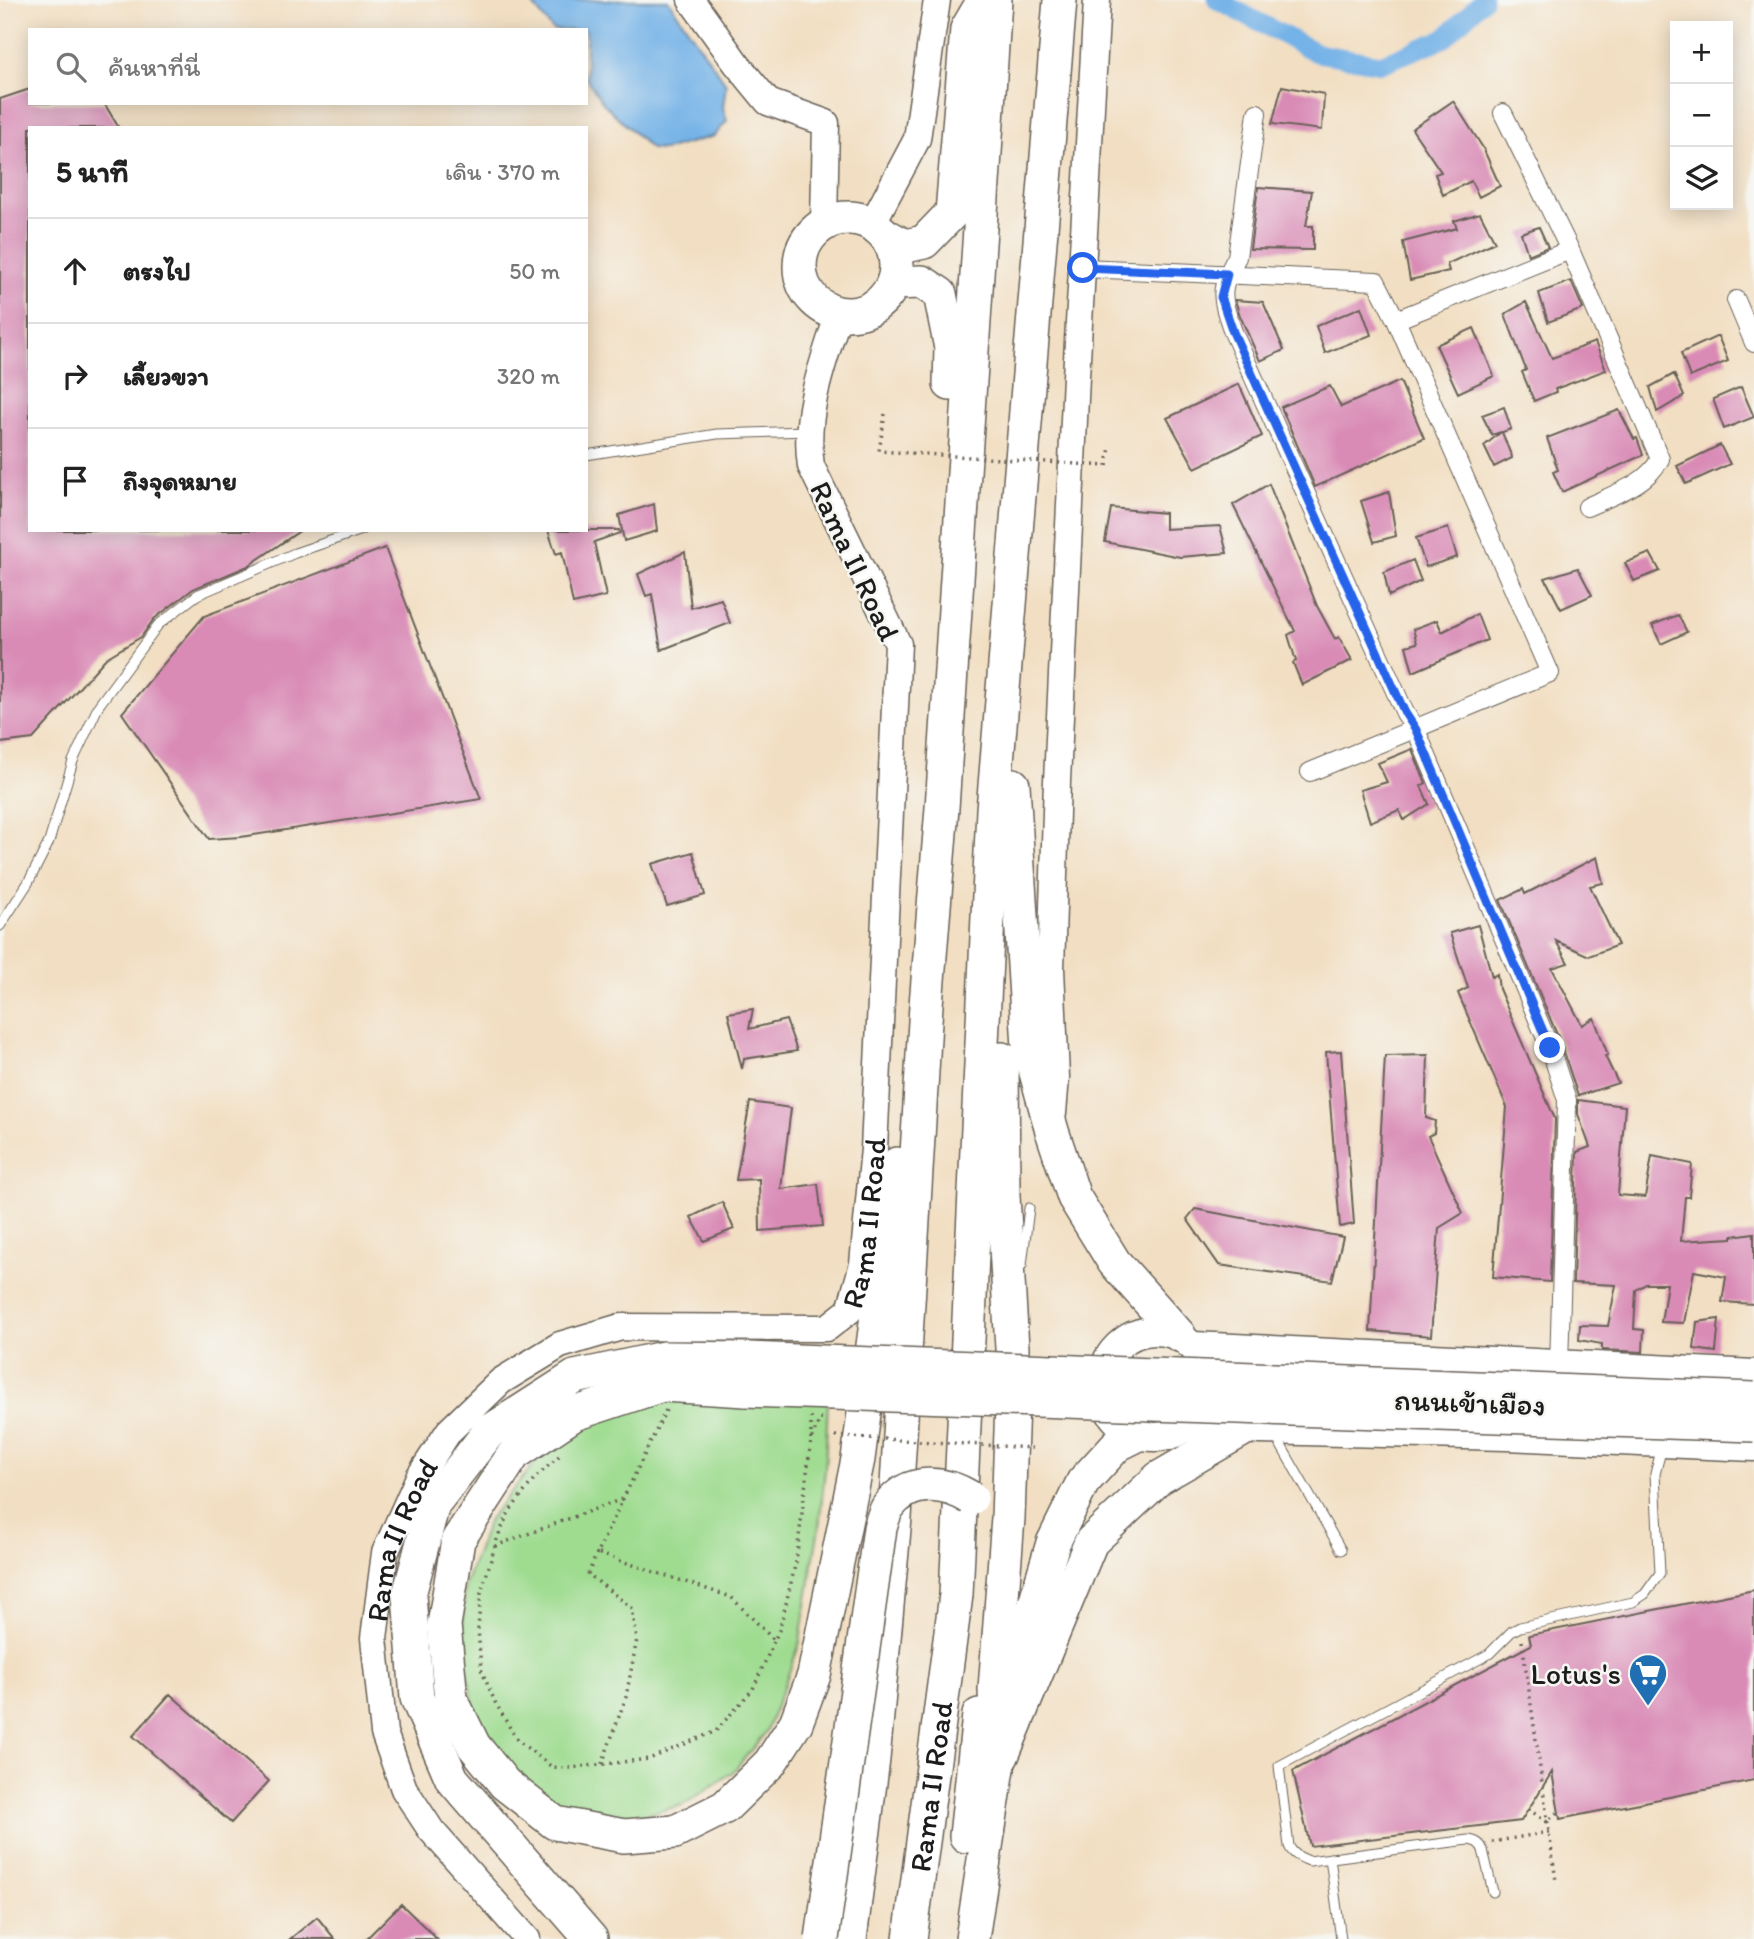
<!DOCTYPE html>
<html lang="th">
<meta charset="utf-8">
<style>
body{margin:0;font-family:Itim,"Playpen Sans Thai",sans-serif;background:#f2f2f2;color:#222}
.controls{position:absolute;right:21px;top:21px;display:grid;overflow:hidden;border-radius:0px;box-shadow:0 4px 18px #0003}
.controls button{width:63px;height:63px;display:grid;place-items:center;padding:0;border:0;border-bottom:2px solid #e0e0e0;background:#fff;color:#222;font:35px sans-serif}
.stop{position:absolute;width:21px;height:21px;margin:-16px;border:5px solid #2563eb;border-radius:50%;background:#fff}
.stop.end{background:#2563eb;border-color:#fff;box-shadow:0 2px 7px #0008}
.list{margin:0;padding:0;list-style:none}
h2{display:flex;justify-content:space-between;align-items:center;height:91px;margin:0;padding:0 28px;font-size:30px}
h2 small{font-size:23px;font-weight:400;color:#767676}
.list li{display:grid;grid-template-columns:46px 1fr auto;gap:21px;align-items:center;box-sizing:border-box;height:105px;padding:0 28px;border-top:2px solid #e0e0e0}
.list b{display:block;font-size:26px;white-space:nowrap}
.list em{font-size:23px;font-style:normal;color:#767676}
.icon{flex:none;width:38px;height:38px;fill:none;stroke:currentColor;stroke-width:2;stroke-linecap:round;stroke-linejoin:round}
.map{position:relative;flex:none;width:1754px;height:1939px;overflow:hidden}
.search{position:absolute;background:#fff;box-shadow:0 4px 18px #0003;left:28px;top:28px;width:560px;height:77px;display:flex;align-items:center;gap:18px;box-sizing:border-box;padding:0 24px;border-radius:0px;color:#767676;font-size:26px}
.panel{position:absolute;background:#fff;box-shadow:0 4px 18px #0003;left:28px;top:126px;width:560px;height:406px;border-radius:0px}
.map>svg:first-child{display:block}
</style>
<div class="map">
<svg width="1754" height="1939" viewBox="0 0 1754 1939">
<rect width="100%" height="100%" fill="#f6f6f2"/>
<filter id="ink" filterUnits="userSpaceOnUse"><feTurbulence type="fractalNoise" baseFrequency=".0143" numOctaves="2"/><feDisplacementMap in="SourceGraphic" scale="14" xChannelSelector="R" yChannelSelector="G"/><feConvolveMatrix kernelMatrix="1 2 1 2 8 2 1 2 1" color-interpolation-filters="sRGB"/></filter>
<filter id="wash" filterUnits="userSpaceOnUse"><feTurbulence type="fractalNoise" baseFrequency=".00686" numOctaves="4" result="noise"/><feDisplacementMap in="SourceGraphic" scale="28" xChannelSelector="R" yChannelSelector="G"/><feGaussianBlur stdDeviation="1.57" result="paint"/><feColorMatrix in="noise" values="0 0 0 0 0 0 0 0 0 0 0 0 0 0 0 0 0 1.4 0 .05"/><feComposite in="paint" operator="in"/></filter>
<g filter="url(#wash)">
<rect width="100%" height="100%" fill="#f2dfc3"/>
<path fill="#9fdc90" stroke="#5e7c56" stroke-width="2" d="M644,1400H828L825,1469L819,1527L799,1646L766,1732L733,1772L683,1805L635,1817L591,1816L552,1802L514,1775L475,1714L462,1644L465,1585L489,1519L545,1451L571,1432Z"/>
<path fill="#74b2e7" stroke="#486782" stroke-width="2" d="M529,0H668L726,84L723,108L727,121L714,136L664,150L651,149L603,103L586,78V30H553Z"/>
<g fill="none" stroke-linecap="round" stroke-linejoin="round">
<path stroke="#74b2e7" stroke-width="19" d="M1217,0L1317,53L1381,64L1445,38L1483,0"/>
</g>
<g id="blocks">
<path fill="#d98bb6" d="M1282,86L1324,94L1322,130L1272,124Z
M30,89V103H104L119,128H30V530H301L248,566L193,589L154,619L141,637L106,658L33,739L0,743V99Z
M1453,101L1483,148L1500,186L1479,197L1471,181L1443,195L1435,174L1441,172L1412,129Z
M1258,187L1312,191L1306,226H1313V250L1250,249Z
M1480,213L1495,242L1447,264L1449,271L1410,280L1403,242L1457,228L1454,221Z
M1539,227L1548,247L1528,255L1521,233Z
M1571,281L1583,309L1548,322L1539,293Z
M1235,300L1263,302L1284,350L1260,361L1240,316Z
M1526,302L1552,358L1595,342L1606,370L1555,389L1556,392L1534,401L1522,372L1526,370L1505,314Z
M1361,307L1371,335L1325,353L1316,326Z
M1474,328L1494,376L1458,393L1436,345Z
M1718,336L1728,361L1690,377L1681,353Z
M1674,374L1684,396L1657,412L1650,387Z
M1400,381L1424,438L1315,487L1281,407L1330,386L1341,407Z
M1239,384L1262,436L1195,468L1167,418Z
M1741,387L1754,417L1724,429L1713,399Z
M1504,407L1511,429L1502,432L1512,458L1494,467L1484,446L1501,432L1492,435L1482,415Z
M1619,410L1634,439L1637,438L1643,455L1562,492L1553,472L1558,470L1547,438Z
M1720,445L1730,464L1686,484L1677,466Z
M1269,484L1317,606L1335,639L1339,637L1352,660L1302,685L1293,663L1296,661L1288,635L1295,631L1233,505Z
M1389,492L1396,536L1374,542L1361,501Z
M654,504L657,531L624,541L619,515Z
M1111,508L1165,513V529L1220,526L1227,553L1180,557L1105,542Z
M1448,528L1457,557L1426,567L1416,538Z
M548,530H619L620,533L594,542L606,596L573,604L562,552L556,554Z
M385,548L481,799L241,837L209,839L122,713L204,616Z
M685,552L691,608L721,599L730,623L661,650L652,594L646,596L638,574Z
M1650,553L1660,571L1634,581L1625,563Z
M1413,560L1421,581L1389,596L1384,572Z
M1578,568L1592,595L1561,609L1545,578Z
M1477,614L1487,640L1413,672L1406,646L1417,643L1413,629L1437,620L1442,632Z
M1678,615L1687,632L1661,644L1652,625Z
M1412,749L1426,783L1421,786L1429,804L1404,820L1399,810L1370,822L1360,790L1387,782L1378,763Z
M693,852L705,895L667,906L652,864Z
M1597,857L1603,883L1590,886L1618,945L1589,956L1556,941L1568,963L1552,968L1582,1025L1594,1018L1608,1055L1605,1056L1618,1083L1578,1096L1561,1044L1500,900L1523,889L1525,894Z
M1478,925L1492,977L1497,974L1499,989L1555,1119L1550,1282L1493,1277L1507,1107L1458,993L1468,988L1450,933Z
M753,1009L749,1029L786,1020L797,1051L744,1059L742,1069L728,1013Z
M1341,1051L1354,1224L1340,1227L1326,1052Z
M1428,1055L1426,1118L1435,1121L1434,1133L1428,1136L1463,1213L1439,1228L1431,1336L1370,1331L1385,1056Z
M1578,1100L1625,1106L1618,1195L1645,1197L1652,1156L1692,1164L1689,1197H1685L1681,1241L1732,1238V1236L1754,1233V1304L1722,1302L1726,1277L1694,1271L1684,1323L1661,1322L1667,1284H1646L1636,1290L1634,1329L1644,1330L1643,1352L1602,1350V1344L1579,1340L1580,1325L1608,1326L1616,1285L1573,1283L1577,1152L1590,1147L1578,1114Z
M750,1102L791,1108L781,1189L818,1184L823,1226L760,1231L759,1179L736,1180Z
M722,1202L734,1229L704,1241L691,1217Z
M1195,1209L1343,1237L1332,1281L1219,1265L1187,1219Z
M1719,1319L1716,1352L1694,1349L1697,1322Z
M1754,1590V1780L1560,1819L1552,1772L1521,1821L1310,1846L1293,1771L1531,1645L1529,1635Z
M170,1694L269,1781L231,1823L133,1736Z
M401,1904L437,1939H366Z
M317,1917L335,1939H290Z"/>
</g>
</g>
<g filter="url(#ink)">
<use href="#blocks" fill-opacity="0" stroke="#676056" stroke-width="2"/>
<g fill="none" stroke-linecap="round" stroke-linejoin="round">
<g stroke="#676056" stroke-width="11">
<path id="lane" d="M586,455L717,434L807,431
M0,926L28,883L49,842L73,761L99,705L158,625L197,595L295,553L362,530
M1022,1265L1029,1208
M1275,1435L1341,1550
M1330,1858L1341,1939
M1493,1892L1483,1850C1480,1843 1476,1841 1468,1840L1309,1861C1300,1857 1293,1855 1289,1846L1279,1766L1489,1654L1512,1631L1520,1627L1633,1602L1645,1594L1660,1573L1655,1474L1662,1447"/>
</g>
<g stroke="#676056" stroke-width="20">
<path id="street" d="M1257,113L1237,257C1218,291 1221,297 1233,332L1405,713L1416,730L1550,1048L1567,1100L1559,1365
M1503,113L1570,250L1660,459C1647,485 1612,495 1587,507
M1083,268L1376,281L1396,320L1550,673L1310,772
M1736,300L1754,343
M1396,320L1570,250"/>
</g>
<g stroke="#676056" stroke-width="29">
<g id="secondary">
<path d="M691,0L736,63L768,102L826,123L824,224"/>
<path d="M872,224L917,139L937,0"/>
<path d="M1053,1113L1056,1077L1051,969L1057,781L1076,377L1097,0"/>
<path id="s1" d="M527,1939L431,1830L404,1789L384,1733L374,1638L385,1553L419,1477L449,1431L501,1381L560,1345L621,1327L827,1328L850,1310L863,1264L874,1149L898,644L811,466C803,413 823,363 839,313"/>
</g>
</g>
<g stroke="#676056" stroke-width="31">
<path id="primary" d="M1102 1384a53 53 0 1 1 106 0a53 53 0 1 1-106 0Z
M1194,1346L1754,1374
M1184,1428L1506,1436L1754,1447"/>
</g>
<g stroke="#676056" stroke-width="36">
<g id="highway">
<circle cx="848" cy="266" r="48"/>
<path d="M885,235L905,246L924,242L952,213L967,29L984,0"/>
<path d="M893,283L922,282L940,294L951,348L950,384"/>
<path d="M1013,785L1029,1047L1052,1131L1074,1197L1114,1262L1179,1335"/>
<path d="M746,1390L662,1385L574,1414L514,1454L458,1540L444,1625L451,1699L474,1746L505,1784L555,1823L624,1836L675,1832L725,1807L770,1763L796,1723L814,1675L858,1459L897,1164"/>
<path d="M1011,1684L1053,1543L1083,1482L1117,1445L1139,1434"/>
<path d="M1002,1756L1091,1542L1159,1478L1242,1430"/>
<path d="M998,1768L995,1689L1008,1518L1012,1402V1348L1003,1196L1002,1059"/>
<path d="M966,1836L979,1715"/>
<path d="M591,1939L452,1779L417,1698L409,1595L433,1504L489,1432L575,1377L664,1358L749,1359"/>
<path d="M850,1939L873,1759L895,1518L926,1005L942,808L995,0"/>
<path id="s2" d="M910,1939L956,1595L993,810L1060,0"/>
<path d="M972,1939L1001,1748"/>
</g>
</g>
<path stroke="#676056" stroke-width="3.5" stroke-dasharray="2 5" stroke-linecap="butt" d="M666,1410L597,1553L731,1597L775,1641
M811,1417V1440
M559,1456L534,1479L509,1512L498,1536L481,1593L478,1628L481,1669L495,1702L517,1740L552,1767L570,1768L649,1759L716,1731L753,1689L780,1628L796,1562L811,1440L820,1419H823
M495,1546L622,1499
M597,1553L588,1574L632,1608L637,1639L626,1697L602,1764
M1522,1641L1556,1881
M1528,1809L1547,1822L1559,1811
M1492,1842L1549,1832"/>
<use href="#lane" stroke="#fff" stroke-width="9"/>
<use href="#street" stroke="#fff" stroke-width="18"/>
<use href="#secondary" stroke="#fff" stroke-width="26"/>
<use href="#primary" stroke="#fff" stroke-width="28"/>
<use href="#highway" stroke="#fff" stroke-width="33"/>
<g stroke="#676056" stroke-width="36" stroke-linecap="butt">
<path id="highway-bridge" d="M749,1359L1754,1399
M746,1390L1754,1425
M822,1939L880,1528C882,1522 884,1513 888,1507C909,1478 944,1481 971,1498"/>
</g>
<path stroke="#676056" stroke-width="3.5" stroke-dasharray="2 5" stroke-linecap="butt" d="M885,414L879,451L1107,466L1110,446
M835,1436L1032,1448"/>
<use href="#highway-bridge" stroke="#fff" stroke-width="33"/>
</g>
</g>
<g fill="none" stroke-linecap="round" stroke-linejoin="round" filter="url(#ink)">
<path stroke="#2563eb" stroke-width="9" d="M1083,268L1227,274L1221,297L1233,332L1405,713L1416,730L1550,1048"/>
</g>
<defs>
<g id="supermarket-pin" transform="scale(2.0125)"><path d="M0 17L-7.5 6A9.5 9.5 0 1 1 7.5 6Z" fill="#1f6fb2" stroke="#f6f6f2"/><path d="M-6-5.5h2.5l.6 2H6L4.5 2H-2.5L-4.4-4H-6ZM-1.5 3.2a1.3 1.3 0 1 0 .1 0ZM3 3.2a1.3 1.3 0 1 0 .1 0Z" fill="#fff"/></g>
</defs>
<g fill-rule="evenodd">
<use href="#supermarket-pin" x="1648" y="1673"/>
</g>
<g text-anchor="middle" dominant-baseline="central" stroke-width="5" stroke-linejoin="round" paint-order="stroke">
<g font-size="30" fill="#1c1c1c" stroke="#f6f6f2">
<text transform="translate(855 561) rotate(65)">Rama II Road</text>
<text stroke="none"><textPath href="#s1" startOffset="1102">Rama II Road</textPath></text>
<text transform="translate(1470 1402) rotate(2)">ถนนเข้าเมือง</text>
<text stroke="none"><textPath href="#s1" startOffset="452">Rama II Road</textPath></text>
<text stroke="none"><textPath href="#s2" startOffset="154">Rama II Road</textPath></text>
</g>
<g font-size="30" fill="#1c1c1c" stroke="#f6f6f2" text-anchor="end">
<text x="1621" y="1673">Lotus's</text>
</g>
</g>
</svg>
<div class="controls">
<button>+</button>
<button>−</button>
<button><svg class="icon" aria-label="layers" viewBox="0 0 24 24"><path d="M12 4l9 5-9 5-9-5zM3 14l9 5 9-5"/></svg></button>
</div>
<div class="stop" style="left:1083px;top:268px"></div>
<div class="stop end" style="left:1550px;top:1048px"></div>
<div class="search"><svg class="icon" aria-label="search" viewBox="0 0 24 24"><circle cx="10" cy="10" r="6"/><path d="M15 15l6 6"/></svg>ค้นหาที่นี่</div>
<section class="panel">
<h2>5 นาที<small>เดิน · 370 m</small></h2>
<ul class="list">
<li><svg class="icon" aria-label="ahead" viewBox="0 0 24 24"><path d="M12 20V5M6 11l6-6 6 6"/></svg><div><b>ตรงไป</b></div><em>50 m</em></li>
<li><svg class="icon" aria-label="right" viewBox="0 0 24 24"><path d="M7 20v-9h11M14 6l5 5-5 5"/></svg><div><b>เลี้ยวขวา</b></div><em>320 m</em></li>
<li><svg class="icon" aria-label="arrive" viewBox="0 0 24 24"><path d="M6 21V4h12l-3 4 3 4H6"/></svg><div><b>ถึงจุดหมาย</b></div></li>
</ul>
</section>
</div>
